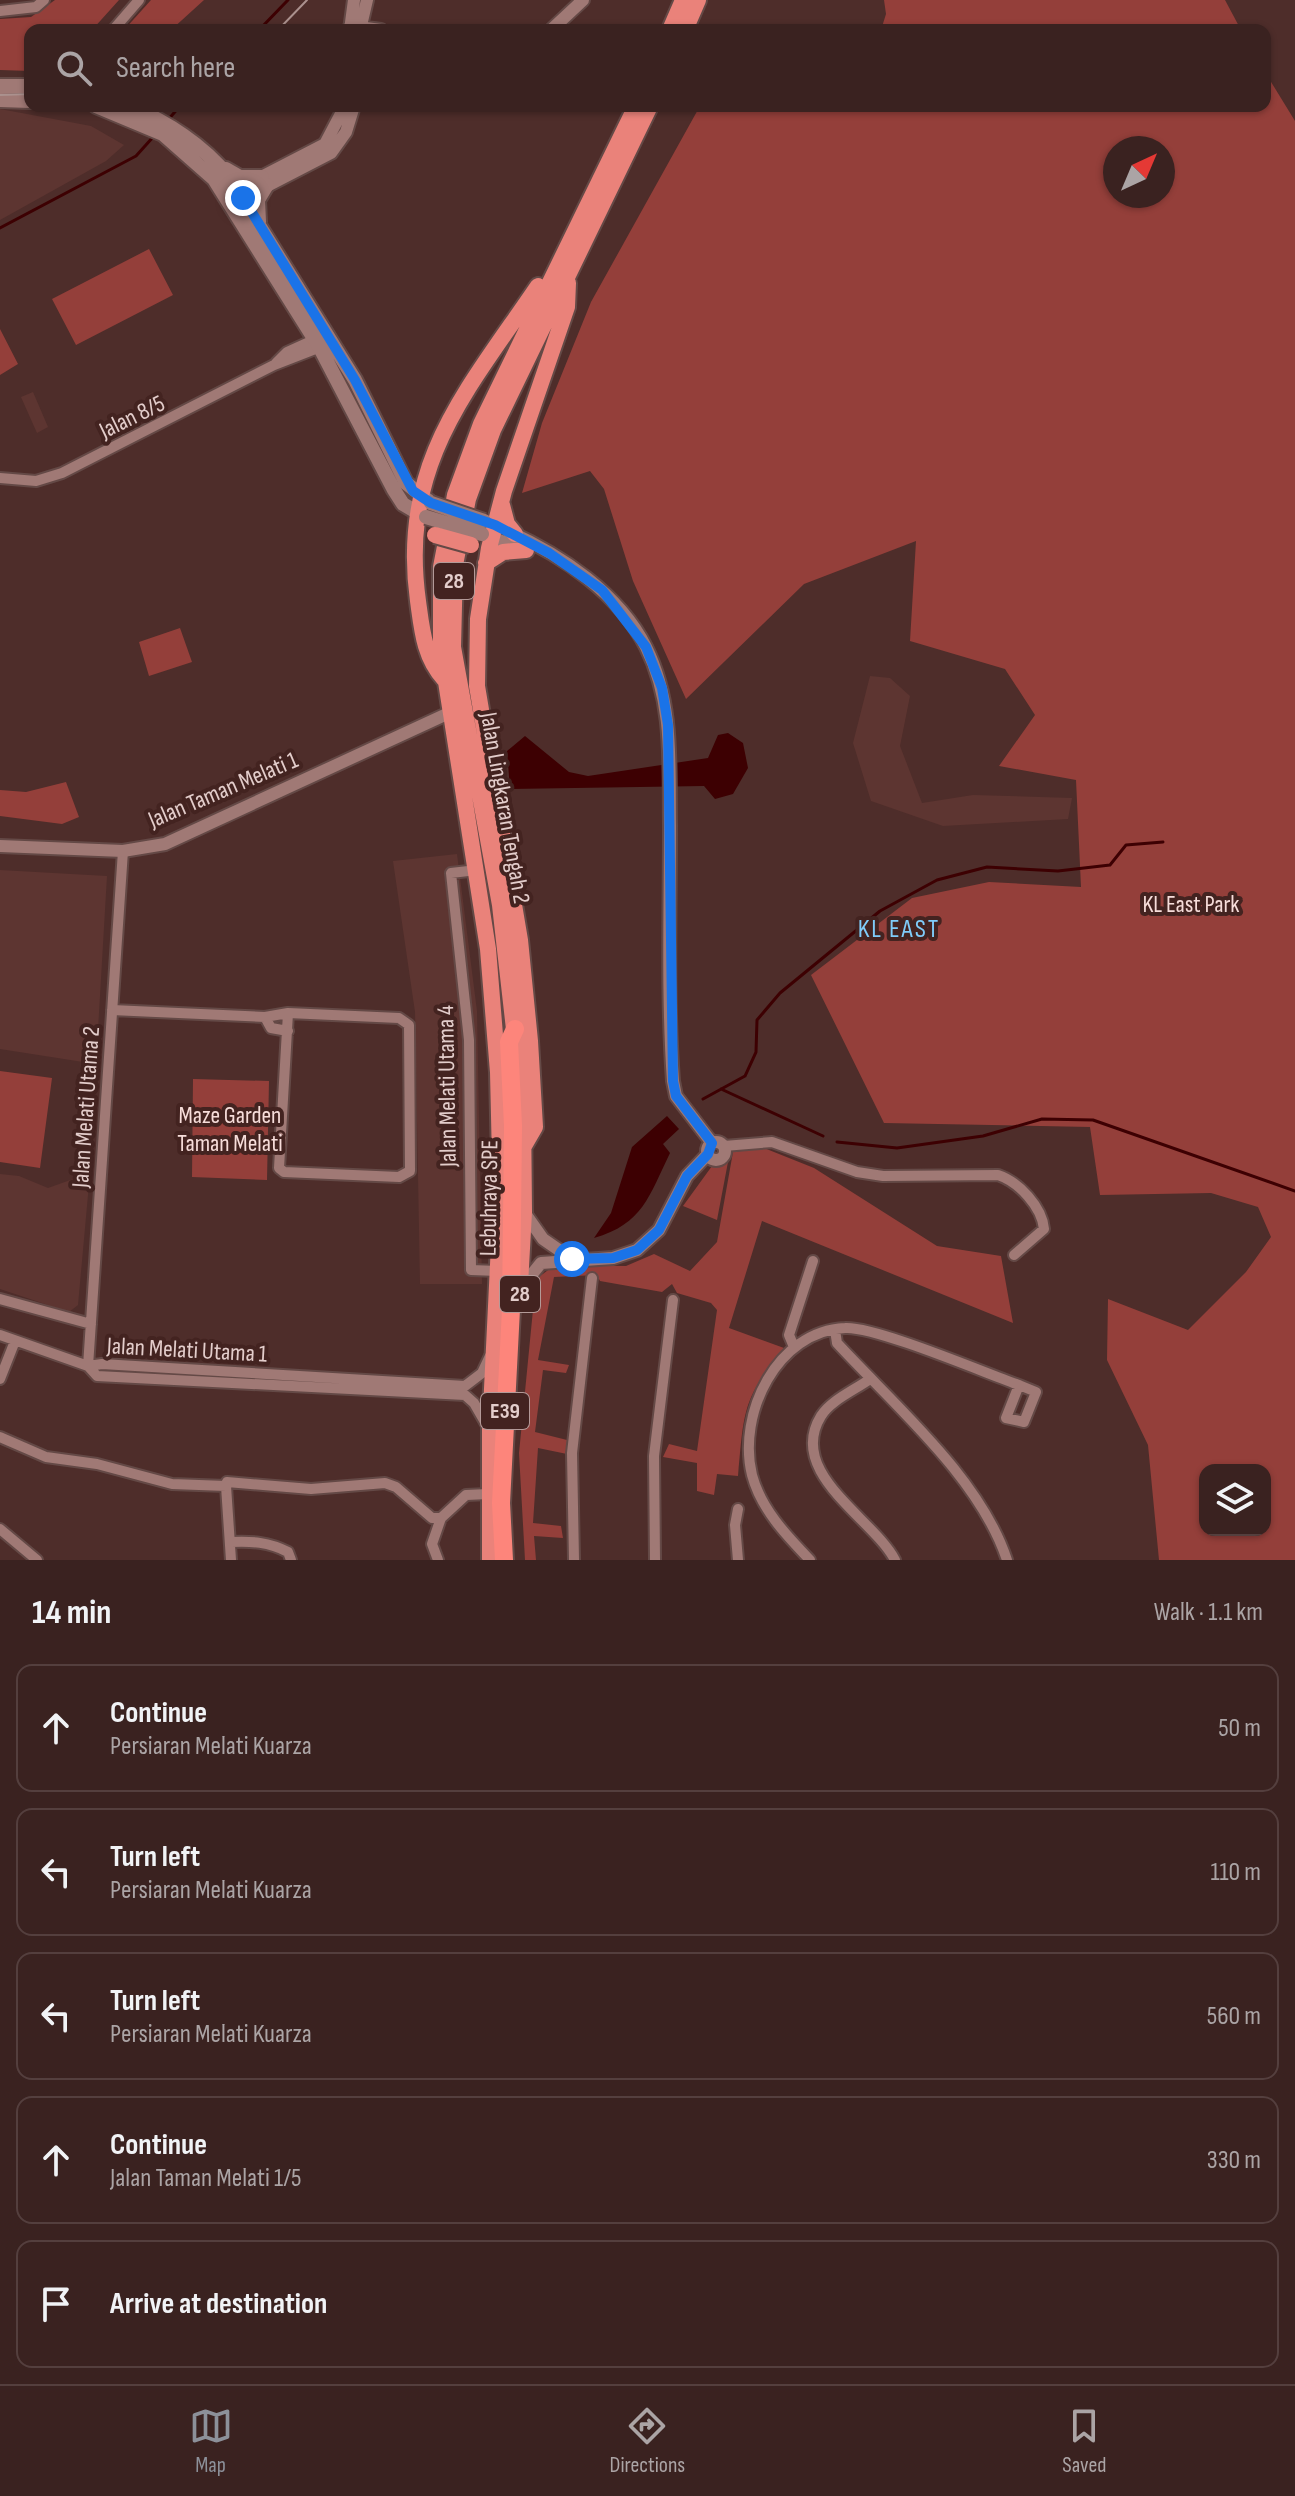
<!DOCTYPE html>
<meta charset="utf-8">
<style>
body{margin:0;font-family:"Sofia Sans Condensed",sans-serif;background:#412a29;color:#f1f3f6}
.controls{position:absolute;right:24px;bottom:24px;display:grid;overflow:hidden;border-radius:16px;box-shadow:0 2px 6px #0004}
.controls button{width:72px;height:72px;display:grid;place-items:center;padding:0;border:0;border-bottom:2px solid #543f3e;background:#3a2220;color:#f1f3f6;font:40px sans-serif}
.compass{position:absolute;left:1103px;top:136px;width:72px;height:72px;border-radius:50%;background:#3a2220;box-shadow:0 2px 6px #0004;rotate:44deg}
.stop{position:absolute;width:24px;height:24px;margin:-18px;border:6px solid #1a73e8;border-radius:50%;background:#fff}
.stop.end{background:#1a73e8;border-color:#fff;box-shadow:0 2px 8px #0008}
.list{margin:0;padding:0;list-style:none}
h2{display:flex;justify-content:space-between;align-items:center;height:104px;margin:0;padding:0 32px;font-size:34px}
h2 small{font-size:26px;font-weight:400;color:#aba4a5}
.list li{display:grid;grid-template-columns:52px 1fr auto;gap:24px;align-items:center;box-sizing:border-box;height:128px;margin:0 16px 16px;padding:0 16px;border:2px solid #543f3e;border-radius:16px}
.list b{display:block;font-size:30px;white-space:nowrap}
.list p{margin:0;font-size:26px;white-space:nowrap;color:#aba4a5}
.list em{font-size:26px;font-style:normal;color:#aba4a5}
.icon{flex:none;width:44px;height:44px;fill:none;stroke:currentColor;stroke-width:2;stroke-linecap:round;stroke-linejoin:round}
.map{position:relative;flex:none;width:1295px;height:1560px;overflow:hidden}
.search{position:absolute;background:#3a2220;box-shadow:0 2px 6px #0004;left:24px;right:24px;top:24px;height:88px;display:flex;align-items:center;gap:20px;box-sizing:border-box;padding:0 28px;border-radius:16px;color:#aba4a5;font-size:30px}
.sheet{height:824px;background:#3a2220}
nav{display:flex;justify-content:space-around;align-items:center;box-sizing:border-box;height:112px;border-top:2px solid #543f3e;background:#3a2220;font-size:22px;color:#aba4a5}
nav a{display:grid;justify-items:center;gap:4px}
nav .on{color:#8c9099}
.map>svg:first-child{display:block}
</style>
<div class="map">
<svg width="1295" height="1560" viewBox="0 0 1295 1560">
<rect width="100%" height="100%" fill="#4e2d2a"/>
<path fill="#5d3531" d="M0,109L91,126L124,145L106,161L0,220Z
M33,392L48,427L37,433L21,397Z
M870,676L890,678L910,696L900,746L922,803L973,795L1072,798L1068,819L943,826L871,801L853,743Z
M457,854L477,1011L482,1284H420L415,1012L393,861Z
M0,870L107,876L96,1064L0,1049Z
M90,1173L78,1305L69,1312L0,1289V1174L19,1176L48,1188Z"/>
<path fill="#943f3a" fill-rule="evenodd" d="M55,0H119L92,30H30V71L0,70V19L31,17Z
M151,0H204L171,30H124Z
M884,0H1225L1241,30H881L886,14Z
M1265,72L1295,121V1560H1159L1148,1445L1107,1360L1108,1299L1188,1330L1246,1272L1271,1237L1258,1207L1211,1193L1100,1195L1090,1127L884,1123L811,975L912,898L989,882L1081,887L1076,780L999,766L1035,715L1005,669L910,641L916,541L804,584L686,699L633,581L604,489L590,471L522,493L542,423L591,302L700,106H1265ZM1115,148H1163V196H1115ZM1205,1470H1265V1530H1205Z
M149,249L173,295L76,345L52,299Z
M0,329L18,364L0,375Z
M180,628L192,662L149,676L139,642Z
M66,782L79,817L62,824L0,816V790L26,792Z
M0,1071L52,1078L40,1168L0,1162Z
M193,1079L269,1081L267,1180L192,1177Z
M764,1148L814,1168L937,1246L1001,1256L1013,1323L762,1221L729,1328L784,1348C742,1399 744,1412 738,1476L717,1474L714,1495L697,1491V1463L663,1457L669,1444L697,1451L717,1310L711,1303L677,1293L672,1284L662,1292L600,1281L597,1275L554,1277L538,1360L569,1365L566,1373L543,1370L535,1432L567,1440V1454L538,1448L533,1523L561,1526L563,1538L534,1536L536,1560H525L519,1453L536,1279L555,1265L626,1266L654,1254L690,1271L717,1242L733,1152Z
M728,1162L717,1220L683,1206L712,1166Z"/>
<path fill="#3d0002" d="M728,733L743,743L748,768L733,794L715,799L704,786L510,789L507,751L525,736L569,772L588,776L708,758L718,735Z
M667,1116L679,1129L663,1144L670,1153C649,1196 643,1224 594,1238L611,1213L632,1147Z"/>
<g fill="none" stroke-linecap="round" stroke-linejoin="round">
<path stroke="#3d0002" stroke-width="3" d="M259,30L288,0
M167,121L180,106
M0,228L136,156L154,136
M721,1089L823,1136
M703,1099L745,1076L756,1052L757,1020L780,993L880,911L937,880L987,867L1058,871L1110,865L1126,845L1163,842
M837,1142L897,1148L983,1136L1042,1119L1093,1120L1295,1191"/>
<g stroke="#644946" stroke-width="14">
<path id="minor" d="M0,11L36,7L44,0
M113,30L139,0
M276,363L287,352L320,337
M0,478L36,481L62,473L274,365L323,346
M477,870L451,873L469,1040L471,1270L498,1271
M112,1010L265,1017L288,1013
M288,1013L399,1018L409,1025L410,1171L399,1177L284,1172L279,1168Z
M265,1017L271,1028L288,1031
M724,1146L772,1142L857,1172L883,1176L998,1175C1019,1182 1042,1207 1044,1229L1014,1255
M0,1299L91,1324
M835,1330L837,1343C895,1406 980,1478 1007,1560
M0,1335L88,1366L97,1376L465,1395L474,1403L489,1429
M794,1347L789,1335L813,1261
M88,1366L123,851
M88,1366L102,1364L465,1386L482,1373L490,1356
M0,1379L15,1341
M870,1379C855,1390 831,1400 821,1416C786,1473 873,1518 895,1560
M0,1437L46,1457L97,1464L172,1484L226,1486L227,1482L311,1489L385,1483L396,1487L432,1518H441L466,1495L488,1494
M226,1486L231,1560
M738,1509L735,1525L738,1560
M0,1529L37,1560
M231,1542C251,1541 269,1542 288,1552L291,1560
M438,1560L432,1544L441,1518
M574,1560L572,1453L592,1278
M655,1560L654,1456L673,1300
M810,1560C786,1535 761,1509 752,1475C737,1414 777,1331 845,1328C875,1326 985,1373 1019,1385L1036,1392L1024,1422L1006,1418L1019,1385"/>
</g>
<g stroke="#644946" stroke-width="16">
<path id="tertiary" d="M350,26L381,30
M350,30L354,0
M360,30L367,0
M551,30L583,0
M232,192L325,144L345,106
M234,203L331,153L346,132L354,106
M508,531C561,555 619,593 646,647C674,703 669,764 670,826C670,910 667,997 673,1081L676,1096L712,1143
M491,537L523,549
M0,846L123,851L165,844L449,713
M707 1151a9 9 0 1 1 18 0a9 9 0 1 1-18 0Z
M524,1212L543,1239L569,1257
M520,1289L541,1263L613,1258L637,1250L659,1230L687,1176L708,1154"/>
</g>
<g stroke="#644946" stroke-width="18">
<path id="secondary" d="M0,86H30
M0,100L30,101
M96,106L163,134L214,179L320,348L394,490L403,504L425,517
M130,106C168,123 202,144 229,177L355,380L406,483L431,503
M226,169L240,177H262
M259,222L258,200L267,185"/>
</g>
<g stroke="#644946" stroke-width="20">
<path id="trunk" d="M670,30L683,0
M685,30L698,0
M502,505L507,524L515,534
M486,563L503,552L526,550
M444,679C424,657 422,630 418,601C399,464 466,392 538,286
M524,1146L535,1127L530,1041L520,940L477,686L478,619L489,548L504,491L567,307L568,283
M519,1303L524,1212L523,1109L500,905L453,647L455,565L468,499L493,430L650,106
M490,1560V1430L501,1203L498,1072L488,949L441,650V567L455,495L481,424L636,106"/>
</g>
<g stroke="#644946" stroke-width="22">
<path id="motorway" d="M504,1560L501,1503L511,1309L513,1126L509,1042L515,1029"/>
</g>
<use href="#minor" stroke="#a07975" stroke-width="10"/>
<use href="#tertiary" stroke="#a07975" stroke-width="12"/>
<use href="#secondary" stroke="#a07975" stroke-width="14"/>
<use href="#trunk" stroke="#ea827a" stroke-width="16"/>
<use href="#motorway" stroke="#fd857b" stroke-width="18"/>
<path stroke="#ab918e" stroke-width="2" d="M278,30L307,0
M0,95L30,94"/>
<g stroke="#644946" stroke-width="18" stroke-linecap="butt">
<path id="secondary-bridge" d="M431,503L484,521
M426,517L482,534"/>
</g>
<g stroke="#644946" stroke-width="20" stroke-linecap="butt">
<path id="trunk-bridge" d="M435,535L471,545"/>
</g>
<use href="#secondary-bridge" stroke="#a07975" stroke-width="14"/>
<use href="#trunk-bridge" stroke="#ea827a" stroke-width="16"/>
</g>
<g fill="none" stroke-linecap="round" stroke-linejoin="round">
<path stroke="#1a73e8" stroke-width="10" d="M243,198L355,380L413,491L431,503L495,525L549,553L602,590L646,647L662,688L668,725L673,1081L676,1096L712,1143L708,1154L687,1176L659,1230L637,1250L613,1258L572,1259"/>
</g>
<g text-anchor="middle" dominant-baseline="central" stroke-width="8" stroke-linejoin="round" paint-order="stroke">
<g fill="#432320" stroke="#b39a98" stroke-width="2">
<rect x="434" y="563" width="40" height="36" rx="6"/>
<rect x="500" y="1276" width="40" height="36" rx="6"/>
<rect x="481" y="1393" width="48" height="36" rx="6"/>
</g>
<g font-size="22" font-weight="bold" fill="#e3cdcb">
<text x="454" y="581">28</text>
<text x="520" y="1294">28</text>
<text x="505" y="1411">E39</text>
</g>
<g font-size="24" fill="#e3cdcb" stroke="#432320">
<text transform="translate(132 417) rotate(-26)">Jalan 8/5</text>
<text transform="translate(223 790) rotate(-23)">Jalan Taman Melati 1</text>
<text transform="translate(505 808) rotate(80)">Jalan Lingkaran Tengah 2</text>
<text transform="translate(447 1086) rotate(-91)">Jalan Melati Utama 4</text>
<text transform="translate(86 1107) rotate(-86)">Jalan Melati Utama 2</text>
<text transform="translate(489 1198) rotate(-89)">Lebuhraya SPE</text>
<text transform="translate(187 1350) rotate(3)">Jalan Melati Utama 1</text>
</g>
<g font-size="24" fill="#f7ddda" stroke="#432320">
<text x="1191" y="904">KL East Park</text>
<text x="230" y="1115">Maze Garden<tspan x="230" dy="28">Taman Melati</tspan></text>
</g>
<g font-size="26" letter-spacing="2" fill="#7fccf9" stroke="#432320">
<text x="899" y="929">KL EAST</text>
</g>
</g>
</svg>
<div class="controls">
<button><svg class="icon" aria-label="layers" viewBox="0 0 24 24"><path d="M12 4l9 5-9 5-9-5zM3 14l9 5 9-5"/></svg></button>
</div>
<svg class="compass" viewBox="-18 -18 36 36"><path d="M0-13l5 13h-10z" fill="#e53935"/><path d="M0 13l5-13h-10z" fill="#aba4a5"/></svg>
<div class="stop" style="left:572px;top:1259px"></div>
<div class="stop end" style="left:243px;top:198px"></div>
<div class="search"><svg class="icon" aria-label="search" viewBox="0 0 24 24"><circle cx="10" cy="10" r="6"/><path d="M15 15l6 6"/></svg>Search here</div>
</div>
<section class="sheet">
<h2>14 min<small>Walk · 1.1 km</small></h2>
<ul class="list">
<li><svg class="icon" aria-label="ahead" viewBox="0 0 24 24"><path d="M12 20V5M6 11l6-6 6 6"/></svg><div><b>Continue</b><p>Persiaran Melati Kuarza</p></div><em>50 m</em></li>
<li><svg class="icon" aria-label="left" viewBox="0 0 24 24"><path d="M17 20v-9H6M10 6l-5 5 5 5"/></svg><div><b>Turn left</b><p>Persiaran Melati Kuarza</p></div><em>110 m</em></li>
<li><svg class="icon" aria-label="left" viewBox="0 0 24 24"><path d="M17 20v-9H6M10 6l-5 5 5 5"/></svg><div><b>Turn left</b><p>Persiaran Melati Kuarza</p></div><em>560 m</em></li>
<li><svg class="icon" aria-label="ahead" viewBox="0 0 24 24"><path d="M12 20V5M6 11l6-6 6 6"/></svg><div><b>Continue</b><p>Jalan Taman Melati 1/5</p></div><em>330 m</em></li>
<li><svg class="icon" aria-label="arrive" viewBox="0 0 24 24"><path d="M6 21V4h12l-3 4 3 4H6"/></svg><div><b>Arrive at destination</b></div></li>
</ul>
</section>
<nav>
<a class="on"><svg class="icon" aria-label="map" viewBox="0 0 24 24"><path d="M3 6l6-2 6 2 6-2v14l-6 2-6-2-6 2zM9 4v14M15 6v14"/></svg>Map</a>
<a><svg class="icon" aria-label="directions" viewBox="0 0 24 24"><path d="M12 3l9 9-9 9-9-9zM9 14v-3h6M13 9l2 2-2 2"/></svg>Directions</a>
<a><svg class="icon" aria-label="saved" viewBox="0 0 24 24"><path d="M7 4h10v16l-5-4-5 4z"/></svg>Saved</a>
</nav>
